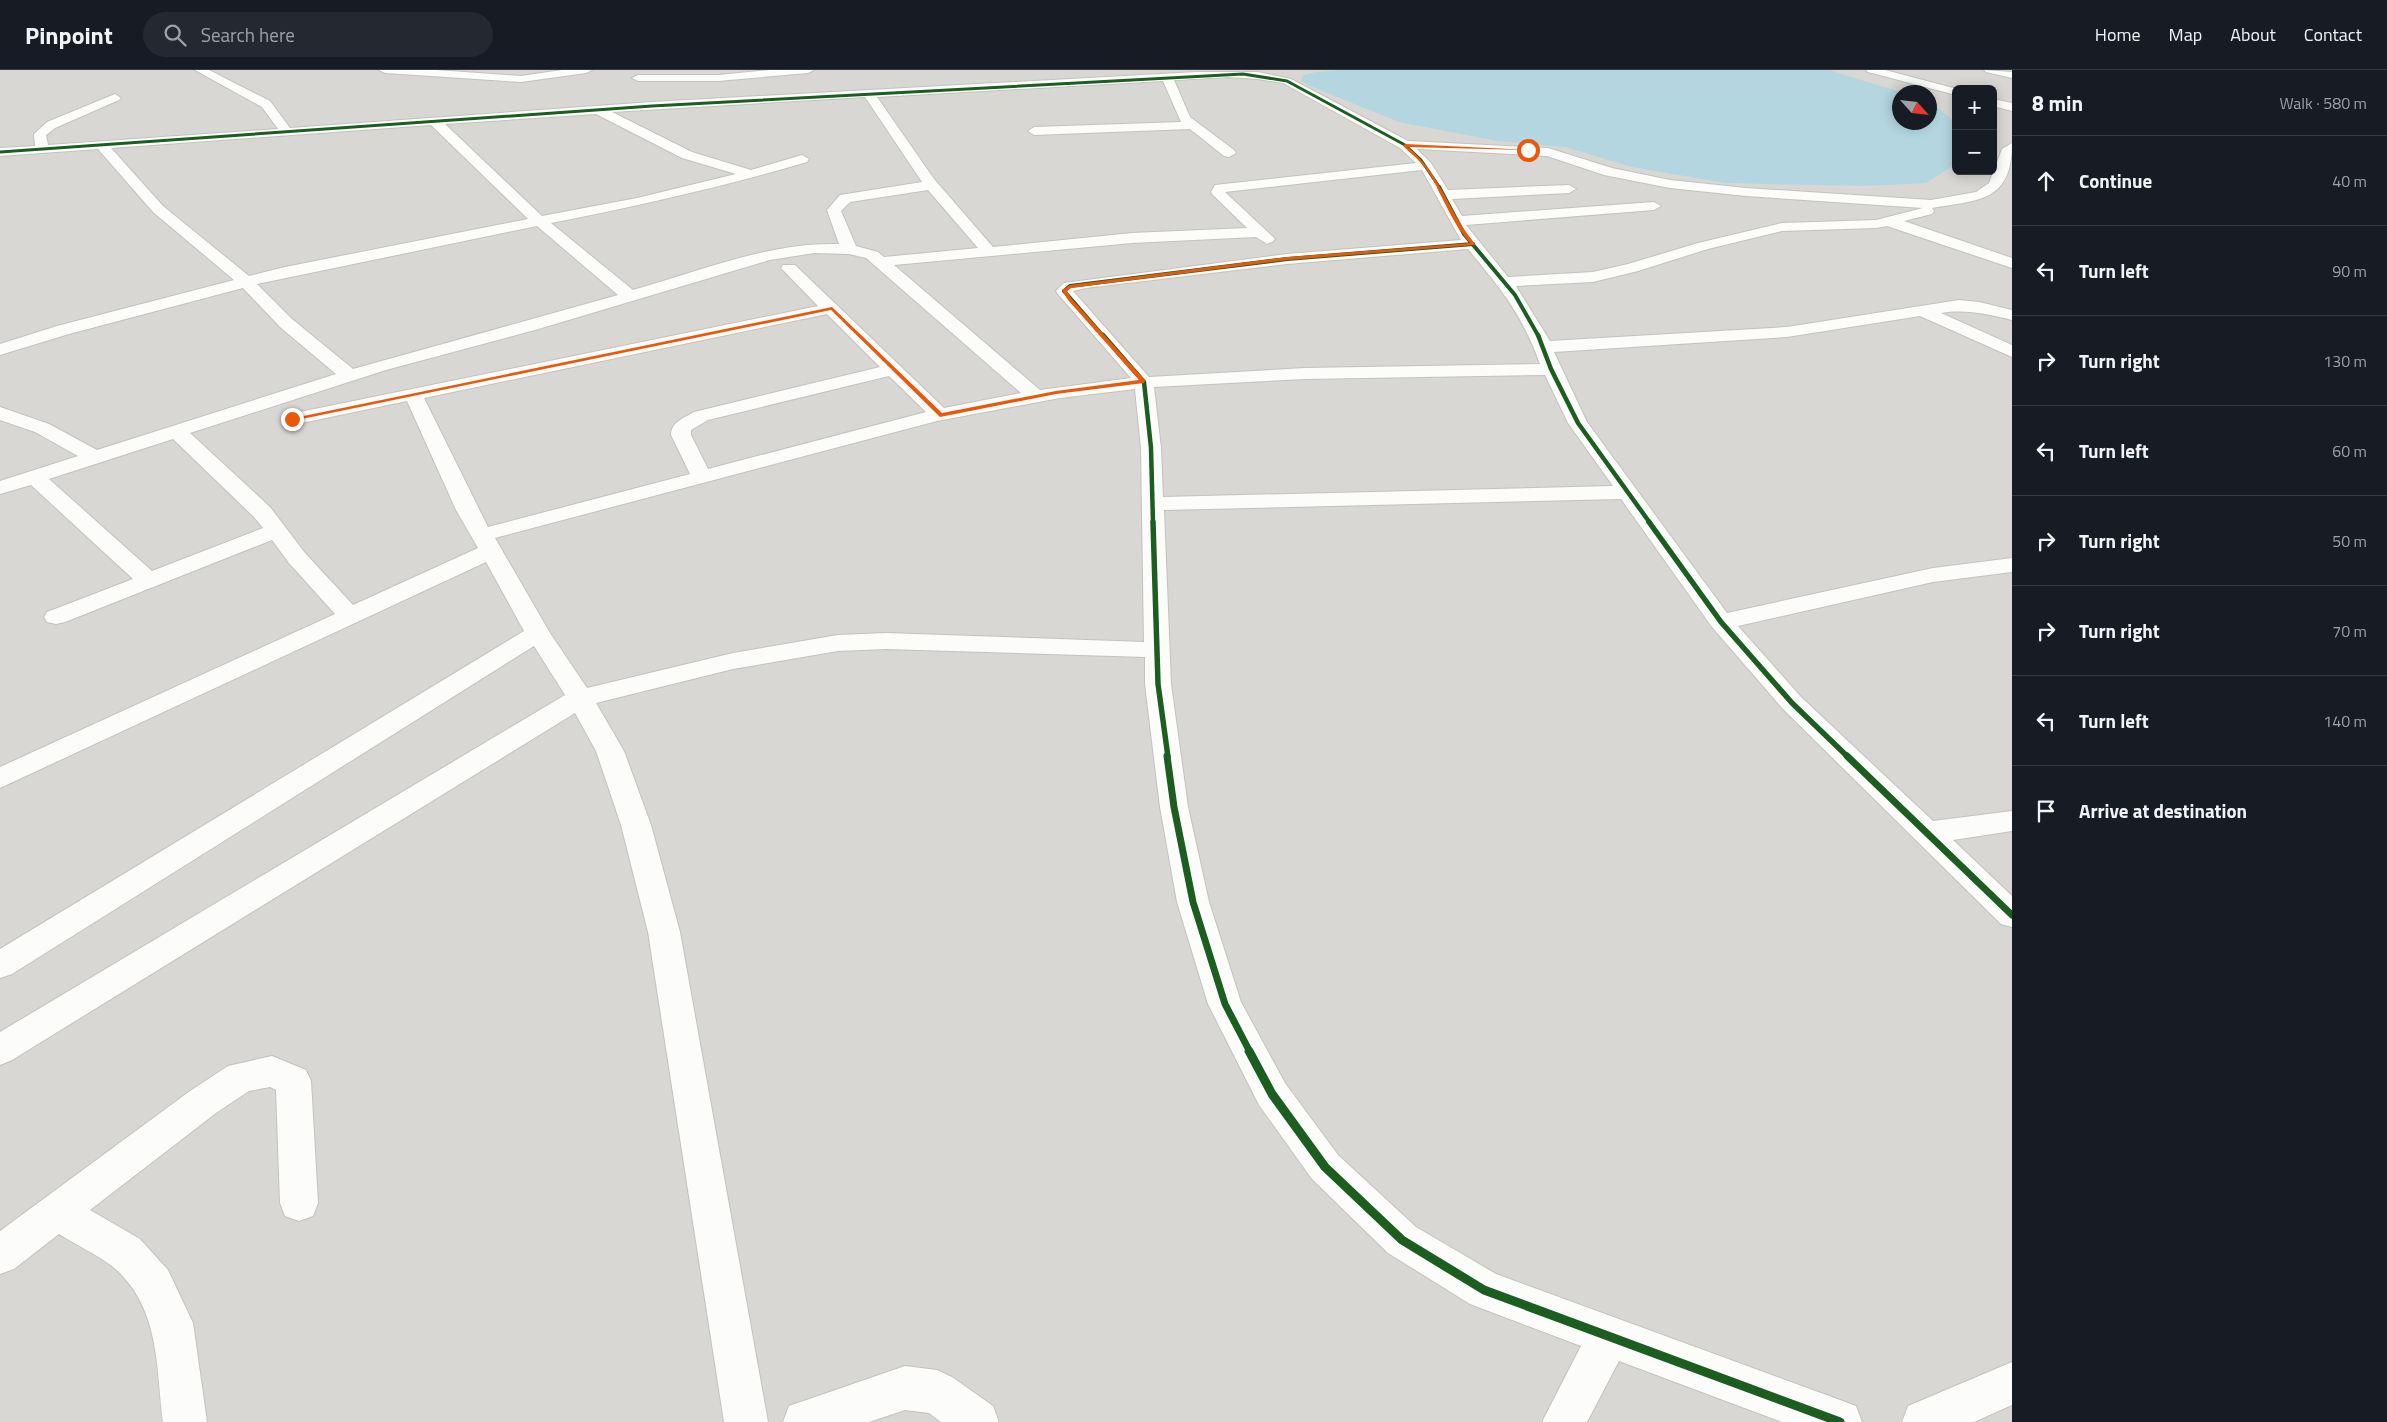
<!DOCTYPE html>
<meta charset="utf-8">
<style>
body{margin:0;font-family:"Titillium Web",sans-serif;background:#242831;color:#f1f3f6}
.controls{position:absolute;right:15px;top:15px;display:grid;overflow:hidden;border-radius:8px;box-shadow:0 2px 12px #0003}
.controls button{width:45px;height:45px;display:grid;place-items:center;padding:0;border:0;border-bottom:1px solid #363941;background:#171b24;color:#f1f3f6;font:25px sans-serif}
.compass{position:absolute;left:1892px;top:15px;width:45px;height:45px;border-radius:50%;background:#171b24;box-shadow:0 2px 12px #0003;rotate:117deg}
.stop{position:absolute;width:15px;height:15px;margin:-11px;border:4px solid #ea580c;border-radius:50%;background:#fff}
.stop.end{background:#ea580c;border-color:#fff;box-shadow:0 1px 5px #0008}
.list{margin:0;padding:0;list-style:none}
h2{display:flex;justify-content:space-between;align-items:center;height:65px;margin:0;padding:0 20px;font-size:21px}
h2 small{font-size:16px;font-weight:400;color:#9ea1a6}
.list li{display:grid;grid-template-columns:32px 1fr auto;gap:15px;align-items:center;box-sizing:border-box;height:90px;padding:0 20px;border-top:1px solid #363941}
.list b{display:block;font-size:19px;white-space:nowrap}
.list em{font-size:16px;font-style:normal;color:#9ea1a6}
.icon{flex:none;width:28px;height:28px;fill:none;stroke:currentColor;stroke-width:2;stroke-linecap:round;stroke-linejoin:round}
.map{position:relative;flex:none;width:2012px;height:1352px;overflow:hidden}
header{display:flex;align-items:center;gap:30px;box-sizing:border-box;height:70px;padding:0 25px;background:#171b24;border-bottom:1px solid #363941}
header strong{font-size:24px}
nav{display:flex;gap:28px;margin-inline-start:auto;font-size:18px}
.search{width:350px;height:45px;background:#242831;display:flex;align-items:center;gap:12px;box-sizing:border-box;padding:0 18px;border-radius:28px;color:#9ea1a6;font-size:19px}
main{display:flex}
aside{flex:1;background:#171b24}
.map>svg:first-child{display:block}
</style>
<header>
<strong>Pinpoint</strong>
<div class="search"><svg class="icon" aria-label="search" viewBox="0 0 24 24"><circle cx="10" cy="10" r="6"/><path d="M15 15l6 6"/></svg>Search here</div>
<nav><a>Home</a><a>Map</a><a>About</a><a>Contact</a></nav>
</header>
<main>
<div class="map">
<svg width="2012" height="1352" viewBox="0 0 2012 1352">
<rect width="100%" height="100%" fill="#eae8e2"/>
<path fill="#d9d7d4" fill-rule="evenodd" d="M0,0H2012V1352H0ZM1956,19H1993V101H1956ZM1900,22H1930V52H1900Z"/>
<path fill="#b3d6e0" d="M1340,0H1829L1900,22V52H1930V32L1932,33L1956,53V94L1926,113L1864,116L1725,113L1632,97L1565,77L1497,71L1399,52L1308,15L1301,10L1303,5L1316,2Z"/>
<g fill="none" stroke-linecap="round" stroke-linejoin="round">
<g stroke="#c2c2bf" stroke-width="2">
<path id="minor" d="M195,0H209L270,31L290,58L652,32L1197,2H1258L1291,9L1408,71L1548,78L1612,98L1670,110L1746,118L1931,130L1976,122L1989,113L2002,79L2012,73C2012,132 1979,130 1932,138L1934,141L1932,144L1904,151L2012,188V198L1887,156L1876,158L1782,161L1708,179L1638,201L1593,212L1516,216L1550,271L1787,257L1959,230L1979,232L2012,240V250C1987,244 1966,239 1941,243L2012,275V287L1920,246L1787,267L1554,282L1587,352L1727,543L1933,498L2012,488V502L1933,512L1738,556L1801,627L1933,751L2012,741V761L1953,770L2012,826V857L2001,854L1783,639L1712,557L1621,429L1164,440L1171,614L1188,737L1209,832L1241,932L1285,1013L1338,1085L1416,1157L1496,1204L1840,1330L1856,1336L1862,1352H1782L1619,1291L1587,1352H1542L1581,1276L1470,1234L1388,1183L1312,1109L1259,1035L1208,934L1177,832L1160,737L1145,614V587L886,579L838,581L733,599L596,633L624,681L651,755L680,862L768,1352H724L648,862L621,755L596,681L575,643L12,990L0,995V962L565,625L534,576L12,904L0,908V879L524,561L486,492L0,718V697L335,544L289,493L272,470L65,552L56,554L47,552L44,547L47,542L133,509L31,415L0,424V411L78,386L35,362L0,350V337L49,354L97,380L336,304L280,257L243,218L69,264L0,285V274L57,256L234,210L153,142L98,79L0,86V78L35,76L34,64L47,52L115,24L121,28L119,30L55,58L46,65L48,75L278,59L262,37ZM1227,7L1258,9L1283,13L1400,78L1416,93L1215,115L1211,122L1213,125L1247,158L1132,163L993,177L934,109L877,27L1163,11L1181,52L1034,57L1028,61L1034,65L1190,59L1224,86L1229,87L1236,83L1234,80L1190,47L1174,10ZM865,27L922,112L840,125L827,140L839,174C769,172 700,201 633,220L551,153C637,136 723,117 807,92L809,89L802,85L751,100L692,82L612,42ZM596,44L682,88L736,104L637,128L542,146L445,54ZM431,55L528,149L285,197L249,206L163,136L111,78ZM1417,79L1547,86L1604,105L1670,118L1746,126L1923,138L1876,150L1782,153L1698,173L1628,194L1593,202L1508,207L1466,155L1654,140L1661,136L1654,132L1462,146L1452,129L1569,123L1576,119L1569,115L1448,120L1431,93ZM1422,100L1461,170L1287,184L1064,213L1056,221L1058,224L1131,308L1040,320L894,195L1132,173L1256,167L1267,174L1272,172L1275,169L1272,166L1225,122ZM928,120L978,178L884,187L878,182L856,176L841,141L850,132ZM537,156L618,225L353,299L292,249L257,214ZM1468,179C1501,219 1522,244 1540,294L1305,298L1149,307L1073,221L1086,218L1287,194ZM814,183L849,184L866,188L1021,323L944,338L795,195H783L781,198L818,236L285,345L282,349L285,353L292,355L407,331L456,440L478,478L353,535L305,483L270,437L190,363L386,300L535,260L770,190ZM827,244L880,297L694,342C684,348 671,352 671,365L690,404L488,457L424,328ZM1545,305L1568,353L1613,416L1163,427L1161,378L1154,317L1305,309ZM889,306L926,342L708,399L691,365V360L708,350ZM1135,319L1141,378L1144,572L886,563L838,565L733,583L587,618L550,563L495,468L937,351L1060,328ZM173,369L254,447L263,458L152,501L49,409Z
M379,0H436L521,6L562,0H592L586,3L521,12L385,3Z
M770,0H814L808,3L718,11H638L632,8L638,5H718Z
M1866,0H1885L1957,19L1956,25L1868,2Z
M1984,0L2012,2V8L1986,2Z
M1993,29L2012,33V41L1993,36Z
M272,986L306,1000L311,1011L318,1133L313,1146L299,1151L285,1146L280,1133L276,1020L270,1017L249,1021L216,1043L90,1140L140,1169L168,1200L193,1253L207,1352H163C156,1295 160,1236 112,1196C96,1184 76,1175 59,1164L14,1199L0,1204V1161L190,1021L228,996Z
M2012,1292V1335L1974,1352H1902L1908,1336Z
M905,1296L937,1300L952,1307L993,1336L999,1352H941L929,1343L905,1340L869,1352H783L789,1336Z"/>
</g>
<use href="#minor" fill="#fcfcfb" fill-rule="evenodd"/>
<g stroke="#fff" stroke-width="4.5">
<path id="cycleway-far5" d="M0,82L652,36L1243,4L1287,11L1405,75L1421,90L1440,118"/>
</g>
<g stroke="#fff" stroke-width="5.5">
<path id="cycleway-far4" d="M1439,117L1464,164L1515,225L1539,267
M1104,267L1064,221L1070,216L1287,189L1473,174"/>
</g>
<g stroke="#fff" stroke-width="7">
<path id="cycleway-far3" d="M1103,265L1144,312L1151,378L1153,453
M1538,265L1551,299L1578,353L1650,453"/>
</g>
<g stroke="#fff" stroke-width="8">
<path id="cycleway-far2" d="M1153,452L1158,614L1168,687
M1649,452L1721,552L1792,633L1848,687"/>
</g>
<g stroke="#fff" stroke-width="10">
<path id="cycleway-far1" d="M1167,686L1174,737L1193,832L1225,934L1250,982
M1847,686L2012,845"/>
</g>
<g stroke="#fff" stroke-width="12">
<path id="cycleway" d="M1249,981L1272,1024L1325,1097L1402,1170L1484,1220L1840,1352"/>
</g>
<use href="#cycleway-far5" stroke="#1b5e20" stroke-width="3"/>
<use href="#cycleway-far4" stroke="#1b5e20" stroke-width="4"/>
<use href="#cycleway-far3" stroke="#1b5e20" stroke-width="4.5"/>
<use href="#cycleway-far2" stroke="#1b5e20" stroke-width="5.5"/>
<use href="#cycleway-far1" stroke="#1b5e20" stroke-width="7"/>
<use href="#cycleway" stroke="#1b5e20" stroke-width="9"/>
</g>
<path fill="#ea580c" d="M1405,74L1530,80L1408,77C1434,99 1443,124 1460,153C1464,160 1472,169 1475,175L1288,190L1071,218L1067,221L1071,228L1145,310L1144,313L1056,324L940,347L831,240L292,351L289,349L832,237L942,343L1056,321L1139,310L1068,230L1062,220L1070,215L1288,187L1470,173C1453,154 1444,130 1432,108C1425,95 1414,86 1403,76Z"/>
</svg>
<div class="controls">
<button>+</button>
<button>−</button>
</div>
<svg class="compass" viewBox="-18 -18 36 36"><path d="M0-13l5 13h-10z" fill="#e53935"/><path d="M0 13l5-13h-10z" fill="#9ea1a6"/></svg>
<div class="stop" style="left:1528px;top:80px"></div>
<div class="stop end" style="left:292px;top:349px"></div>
</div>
<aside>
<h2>8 min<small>Walk · 580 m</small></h2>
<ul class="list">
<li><svg class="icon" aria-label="ahead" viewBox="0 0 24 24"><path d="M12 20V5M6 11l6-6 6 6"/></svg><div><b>Continue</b></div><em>40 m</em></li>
<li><svg class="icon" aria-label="left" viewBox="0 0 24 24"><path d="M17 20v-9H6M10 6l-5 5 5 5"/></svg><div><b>Turn left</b></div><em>90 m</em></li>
<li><svg class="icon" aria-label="right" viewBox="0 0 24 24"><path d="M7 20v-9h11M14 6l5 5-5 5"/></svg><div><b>Turn right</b></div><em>130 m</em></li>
<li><svg class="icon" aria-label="left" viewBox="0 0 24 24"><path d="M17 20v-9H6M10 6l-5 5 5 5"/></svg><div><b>Turn left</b></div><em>60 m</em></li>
<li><svg class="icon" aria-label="right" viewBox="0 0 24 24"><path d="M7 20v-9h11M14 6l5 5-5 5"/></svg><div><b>Turn right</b></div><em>50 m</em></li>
<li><svg class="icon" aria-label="right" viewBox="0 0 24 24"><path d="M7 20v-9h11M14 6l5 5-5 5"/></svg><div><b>Turn right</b></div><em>70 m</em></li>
<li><svg class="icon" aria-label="left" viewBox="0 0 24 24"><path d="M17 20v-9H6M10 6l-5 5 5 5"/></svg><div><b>Turn left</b></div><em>140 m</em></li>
<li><svg class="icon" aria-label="arrive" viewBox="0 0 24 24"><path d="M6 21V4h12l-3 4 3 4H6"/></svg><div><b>Arrive at destination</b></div></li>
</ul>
</aside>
</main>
